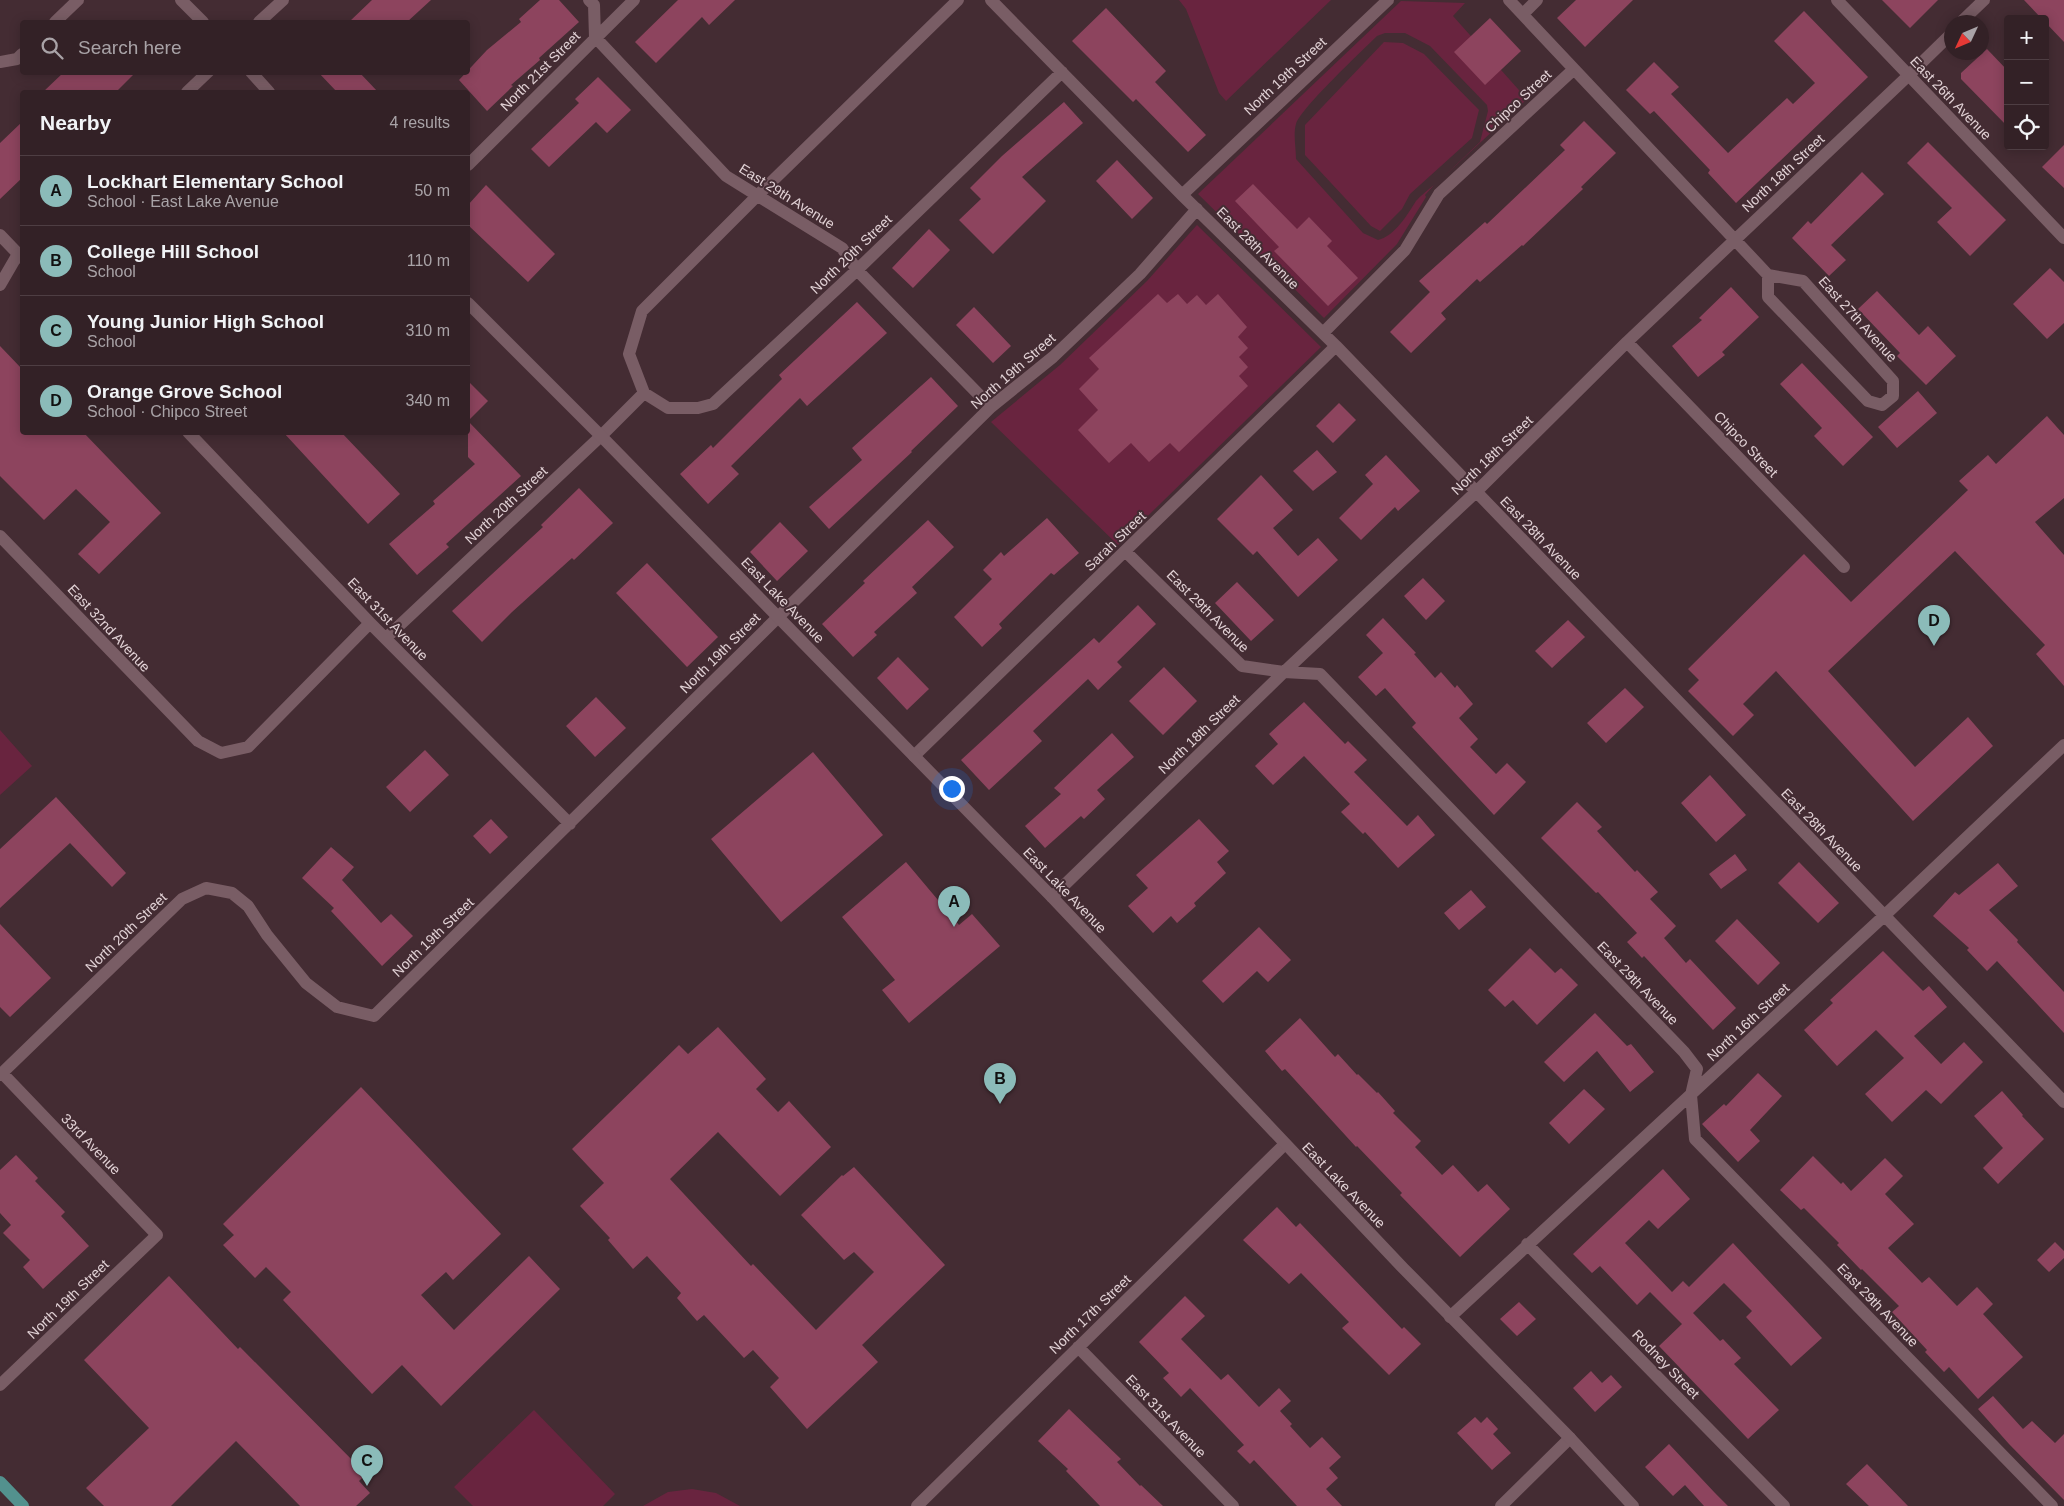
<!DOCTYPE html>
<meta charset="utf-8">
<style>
body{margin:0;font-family:Arial,sans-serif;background:#3e2e32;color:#f1f3f6}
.controls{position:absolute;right:15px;top:15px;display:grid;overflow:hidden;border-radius:5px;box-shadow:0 2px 12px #0003}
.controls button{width:45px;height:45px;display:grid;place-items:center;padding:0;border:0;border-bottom:1px solid #4e3e43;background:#332126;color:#f1f3f6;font:25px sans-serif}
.compass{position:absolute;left:1944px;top:15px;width:45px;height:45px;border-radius:50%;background:#332126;box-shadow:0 2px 12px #0003;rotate:226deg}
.you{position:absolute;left:951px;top:788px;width:18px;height:18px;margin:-12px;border:4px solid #fff;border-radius:50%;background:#1a73e8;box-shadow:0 0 0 8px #1a73e833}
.badge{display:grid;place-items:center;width:32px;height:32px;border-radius:50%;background:#8bbbb9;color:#111;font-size:16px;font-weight:700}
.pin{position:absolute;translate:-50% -41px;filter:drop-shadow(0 1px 2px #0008)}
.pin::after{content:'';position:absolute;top:26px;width:18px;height:15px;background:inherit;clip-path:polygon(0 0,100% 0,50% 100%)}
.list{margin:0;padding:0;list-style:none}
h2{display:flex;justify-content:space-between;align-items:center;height:65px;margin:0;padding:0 20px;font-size:21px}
h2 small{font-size:16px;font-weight:400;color:#a9a3a7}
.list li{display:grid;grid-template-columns:32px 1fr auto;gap:15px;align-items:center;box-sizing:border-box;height:70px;padding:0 20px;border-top:1px solid #4e3e43}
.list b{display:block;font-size:19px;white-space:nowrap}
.list p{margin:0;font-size:16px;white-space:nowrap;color:#a9a3a7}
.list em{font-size:16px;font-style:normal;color:#a9a3a7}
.icon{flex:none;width:28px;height:28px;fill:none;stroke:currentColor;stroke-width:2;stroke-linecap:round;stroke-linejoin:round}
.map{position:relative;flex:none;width:2064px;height:1506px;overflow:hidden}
.search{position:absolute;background:#332126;box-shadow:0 2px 12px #0003;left:20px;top:20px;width:450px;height:55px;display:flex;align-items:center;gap:12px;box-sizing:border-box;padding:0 18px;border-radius:5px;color:#a9a3a7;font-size:19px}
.panel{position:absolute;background:#332126;box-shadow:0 2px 12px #0003;left:20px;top:90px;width:450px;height:345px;border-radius:5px}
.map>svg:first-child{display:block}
</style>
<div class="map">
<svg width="2064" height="1506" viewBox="0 0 2064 1506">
<rect width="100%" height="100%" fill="#442c33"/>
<path fill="#69243f" d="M1179,0H1331L1226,101L1219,93L1186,9Z
M1401,1L1465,3L1453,16L1527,99L1439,181L1480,142L1488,111L1487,105L1430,46L1405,33H1385L1377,36C1362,51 1301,108 1296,124C1293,134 1296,148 1296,159L1363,233L1378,240C1395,236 1407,215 1416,201C1421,195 1428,190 1434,185L1425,195L1426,197L1397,244L1324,318L1198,194Z
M1384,42L1403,43L1424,54L1479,110L1472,138L1410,194L1402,209L1380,231L1371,226L1305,155V125Z
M1197,225L1321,347L1118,545L991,422L1060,365L1147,281Z
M0,730L32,766L0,795Z
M534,1410L615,1494L603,1506H473L454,1487Z
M692,1489L716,1493L740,1506H643L668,1492Z"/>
<path fill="#8d445e" d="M372,0H431L407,22H349Z
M540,0H559L579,22L539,58L540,60L511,85L513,86L487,111L459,80L487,50L521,22L519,19Z
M678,0H735L709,25L702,17L656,63L635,42Z
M1576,0H1633L1585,47L1557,18Z
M1882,0H1938L1910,28Z
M2024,0H2064V42L2045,22V19H2042Z
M1106,8L1166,71L1155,82L1206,135L1188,152L1136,99L1133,102L1072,41Z
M1804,11L1868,77L1736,203L1708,173L1710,170L1654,111L1650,114L1626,90L1654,62L1679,87L1671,94L1728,153L1787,98L1793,104L1815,83L1774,41Z
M1490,18L1521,51L1485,85L1454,52Z
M1987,49L2008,71V127L1961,79V73Z
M64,72H136L116,92H43Z
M318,72H359L378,92H337Z
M598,77L631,110L607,133L596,122L549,167L531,149L579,103L575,99Z
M1064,102L1083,123L1022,177L1046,201L993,254L959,220L981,199L970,188L1002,156Z
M1584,121L1616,153L1581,187L1583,189L1523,246L1522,245L1480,282L1477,279L1441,313L1446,319L1411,353L1390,332L1430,292L1419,281L1485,222L1487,224L1565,150L1560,145Z
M22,122V178L0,199V143Z
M1928,142L2006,220L1970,256L1937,222L1952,208L1907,163Z
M2064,145V188L2042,167Z
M1117,160L1153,198L1132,219L1096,181Z
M1862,172L1884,194L1831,245L1846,260L1829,276L1792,238L1808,221L1811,224Z
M1253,184L1297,229L1309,217L1332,241L1327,246L1358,278L1328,306L1274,251L1279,247L1235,201Z
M486,185L555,254L528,282L468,225V205Z
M929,229L950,250L913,288L892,268Z
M2050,268L2064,282V323L2047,339L2013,304Z
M1731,287L1759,317L1722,352L1725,355L1698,377L1672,346L1702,320L1699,318Z
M1877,291L1919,335L1928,326L1956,356L1926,385L1897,356L1900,353L1858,309Z
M1158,294L1167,303L1178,294L1187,304L1197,295L1206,305L1218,294L1247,327L1238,337L1248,348L1239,357L1248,367L1239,376L1248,386L1179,452L1170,443L1149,462L1131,443L1109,463L1078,430L1098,410L1079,389L1099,369L1089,358Z
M857,302L887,333L807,406L800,398L731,466L739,474L708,504L680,474L711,445L713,448L782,379L779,375Z
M974,307L1011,346L993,363L956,325Z
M0,346L22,369V432H83L161,513L99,574L78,554L110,522L76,489L44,520L0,476Z
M1802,363L1873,437L1843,466L1814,436L1822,428L1780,384Z
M931,377L958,406L911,451L912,452L829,529L809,507L862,460L852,448Z
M468,381L488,401L468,421Z
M1918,391L1937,413L1897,448L1878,427Z
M1339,403L1356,420L1333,443L1316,426Z
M2047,416L2064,435V498L2035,522L2064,555V686L2036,654L2045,645L1955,551L1828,671L1915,767L1968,717L1993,746L1913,821L1776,671L1743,704L1754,715L1733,736L1688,691L1699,680L1688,669L1804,554L1851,602L1968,490L1959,481L1988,455L1996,464Z
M468,421L521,476L446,544L449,547L417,575L389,544L435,504L433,501L475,464L468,457Z
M283,432H341L400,494L368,524Z
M1317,450L1337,472L1313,491L1293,471Z
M1386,455L1420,491L1398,511L1395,507L1361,540L1339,518L1373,484L1365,475Z
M1261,475L1293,510L1273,528L1298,556L1318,538L1338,560L1298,597L1257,551L1253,555L1217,519Z
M579,488L613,523L574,560L572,558L512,612L482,642L452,611L543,527L541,525Z
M1047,518L1079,553L1054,575L1051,573L999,624L1002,628L982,647L954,617L992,579L983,570L1001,552L1004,556Z
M928,520L954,547L912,587L917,593L874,632L877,635L853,657L822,624L865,583L863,581Z
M780,522L808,551L777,581L750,552Z
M647,563L718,637L687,667L616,593Z
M1423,578L1445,601L1426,620L1404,596Z
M1237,582L1274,620L1251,641L1215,603Z
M1138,605L1156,624L1117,662L1122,667L1098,690L1088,679L1033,731L1042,741L989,790L961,760L1094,638L1099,643Z
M1383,618L1416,653L1414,654L1435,678L1441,672L1455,688L1457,685L1473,704L1459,718L1478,739L1470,747L1496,774L1507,763L1526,782L1494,815L1412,727L1416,723L1385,688L1376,696L1358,677L1383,653L1366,635Z
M1568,620L1585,637L1552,668L1535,651Z
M898,657L929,689L907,710L877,678Z
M1164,667L1197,701L1163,735L1129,701Z
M1625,688L1644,707L1606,743L1587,723Z
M596,697L626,728L595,757L566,726Z
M1304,702L1345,744L1348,741L1367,760L1354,772L1407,826L1418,815L1435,835L1398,868L1365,832L1363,834L1341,812L1350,804L1304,756L1273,785L1255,766L1278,744L1269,734Z
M1112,733L1134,757L1097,790L1105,799L1084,819L1081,816L1045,848L1025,826L1061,794L1054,788Z
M425,750L449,775L410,812L386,787Z
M813,752L883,835L781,922L711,839Z
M1710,775L1746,815L1716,842L1681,803Z
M56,797L126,873L112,887L70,843L0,908V849Z
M1577,802L1602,827L1597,831L1635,872L1637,870L1658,892L1650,899L1676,926L1664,938L1686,963L1690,959L1736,1008L1713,1030L1644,956L1642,958L1627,942L1637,933L1598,892L1596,893L1541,838Z
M491,819L508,837L490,854L473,836Z
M1199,819L1229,851L1217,862L1226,873L1194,903L1196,906L1177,923L1171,916L1153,933L1128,906L1148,888L1136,875Z
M331,847L354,867L342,880L381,923L391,914L413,936L382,966L331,911L334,908L302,878Z
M1735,854L1747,870L1721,889L1709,874Z
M906,862L959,925L972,914L1000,946L909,1023L882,990L895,980L842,917Z
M1799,862L1839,903L1818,923L1778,883Z
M1998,863L2018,886L1989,910L2018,940L2017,942L2064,992V1033L1997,961L1987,971L1967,950L1969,948L1933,916L1955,892L1959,895Z
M1471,890L1486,907L1459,930L1444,913Z
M1737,919L1780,963L1758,985L1715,941Z
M0,924L51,978L10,1017L0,1007Z
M1259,927L1291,960L1268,982L1257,971L1223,1003L1202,981Z
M1530,948L1555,973L1561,968L1578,985L1537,1025L1513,1000L1505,1007L1488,990Z
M1883,951L1923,991L1929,986L1947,1007L1914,1036L1941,1064L1964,1042L1983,1062L1941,1104L1926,1090L1892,1122L1865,1094L1904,1058L1876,1030L1837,1066L1804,1030L1833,1003L1830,1000Z
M1595,1013L1627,1046L1631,1044L1654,1072L1630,1092L1597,1051L1564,1082L1544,1062Z
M1300,1018L1335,1057L1338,1054L1357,1075L1358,1074L1377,1093L1378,1092L1395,1111L1393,1113L1421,1141L1415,1147L1442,1175L1453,1165L1478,1192L1487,1184L1510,1209L1460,1257L1400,1195L1402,1193L1357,1146L1356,1147L1285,1069L1282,1071L1265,1051Z
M718,1027L766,1079L756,1089L778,1112L789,1101L831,1147L780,1196L718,1132L670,1179L751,1266L753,1264L816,1330L874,1272L854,1252L844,1260L801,1215L842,1175L843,1176L854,1167L945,1265L862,1345L878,1362L807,1429L770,1387L779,1378L753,1350L744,1358L704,1315L697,1321L677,1298L681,1293L647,1256L633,1269L608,1240L610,1238L580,1206L604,1183L572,1149L679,1045L688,1054Z
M1758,1073L1782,1096L1750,1130L1760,1141L1738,1162L1702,1124L1724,1104L1726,1106Z
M361,1087L501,1234L453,1280L446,1272L421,1295L454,1330L529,1256L560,1289L441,1406L402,1365L372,1394L283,1300L291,1292L266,1267L255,1278L223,1245L234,1235L223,1224Z
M1584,1089L1605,1109L1569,1144L1549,1123Z
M2002,1091L2023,1115L2022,1116L2044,1139L1998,1184L1983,1168L2003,1148L1974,1116Z
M16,1155L38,1178L35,1181L65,1212L61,1216L89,1246L43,1289L23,1267L30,1260L3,1233L11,1225L0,1213V1170Z
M1813,1156L1841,1184L1843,1182L1851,1191L1885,1158L1903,1176L1885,1194L1914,1224L1888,1248L1922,1283L1929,1277L1957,1306L1977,1287L1993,1304L1983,1314L2023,1357L1978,1399L1949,1367L1944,1372L1925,1352L1927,1350L1892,1312L1899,1306L1862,1269L1861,1270L1837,1245L1839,1243L1804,1208L1801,1210L1780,1190Z
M1663,1169L1690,1199L1658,1229L1649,1220L1625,1243L1672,1292L1683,1281L1689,1287L1733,1243L1822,1338L1791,1366L1746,1317L1752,1311L1724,1283L1693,1313L1720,1341L1723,1339L1741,1358L1734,1364L1779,1410L1748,1439L1659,1346L1682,1324L1650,1292L1637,1305L1600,1266L1592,1273L1573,1254Z
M1277,1207L1296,1227L1300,1223L1402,1329L1404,1327L1421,1344L1389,1375L1342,1328L1349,1322L1301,1273L1289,1284L1243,1240Z
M2055,1242L2064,1251V1258L2049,1272L2037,1260Z
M169,1276L238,1349L240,1347L366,1474L359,1481L370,1493L356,1506H300L236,1441L171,1506H104L86,1488L149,1428L84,1360Z
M1185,1296L1205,1316L1181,1339L1221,1380L1228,1374L1259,1407L1279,1388L1291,1401L1280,1411L1292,1424L1290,1426L1310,1448L1322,1437L1341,1457L1329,1468L1338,1478L1326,1489L1342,1506H1297L1254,1460L1250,1464L1237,1451L1244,1445L1190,1388L1181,1397L1163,1378L1169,1373L1139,1342Z
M1519,1302L1536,1319L1517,1336L1500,1319Z
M1591,1371L1602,1383L1611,1375L1622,1387L1595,1412L1573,1388Z
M1993,1396L2023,1429L2032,1421L2055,1443L2064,1434V1500L2009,1444L1978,1409Z
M1069,1409L1121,1459L1117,1462L1140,1486L1141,1485L1163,1506H1100L1066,1471L1068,1469L1038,1441Z
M1475,1417L1481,1423L1487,1417L1498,1429L1493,1434L1511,1453L1492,1470L1457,1433Z
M1669,1444L1715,1493L1728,1506H1704L1685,1485L1673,1496L1645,1467Z
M1867,1464L1908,1506H1869L1846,1484Z"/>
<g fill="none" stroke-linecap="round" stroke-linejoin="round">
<path stroke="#795d65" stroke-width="12" d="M589,0L594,5L595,37L726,176L842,248L857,270L991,407
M958,0L758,195L642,311L629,354L644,393L668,408H698L713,404L857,270L1062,72
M991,0L1182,195L1336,346L2064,1102
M1509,0L1768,275L1803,281L1893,381V396L1882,405L1868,401L1768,297V275
M1523,14L1537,0
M55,22L78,0
M1961,22L1984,0
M0,62L17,59L22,54
M468,165L634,0
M1182,195L1388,0
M0,235L22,258
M1323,333L1405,250L1439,194L1573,70
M1627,342L1844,567
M188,432L370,623L570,824
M0,536L198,741L221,753L248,747L370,623
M1125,551L1242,666L1284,672L1320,674L1684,1052L1697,1069L1691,1095L1695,1139L2052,1506
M386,638L601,436L644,393
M914,756L1336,346
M1052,897L1284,672L1476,492L1627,342L1909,75L1952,33
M0,1075L182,899L206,888L232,893L248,906L267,935L306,983L337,1007L374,1016L991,407L1053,357L1140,274L1197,209
M1527,1244L1784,1506
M1450,1317L1884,916L2064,745
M1078,1347L1233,1506
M0,1385L157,1235L2,1073
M917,1506L1285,1144
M1501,1506L1570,1438"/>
<path stroke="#795d65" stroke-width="12" d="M181,0L203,22
M1837,0L2064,238
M259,22L283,0
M251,72L269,92
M187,92L208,72
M0,285L18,254
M468,303L601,436L1052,897L1404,1269L1570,1438L1633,1506"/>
<path stroke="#53918e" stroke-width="12" d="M0,1482L23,1506"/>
</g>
<g text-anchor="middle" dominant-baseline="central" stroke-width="4" stroke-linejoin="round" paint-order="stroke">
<g font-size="14" fill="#e2d2d6" stroke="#442c33">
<text transform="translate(540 71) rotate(-45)">North 21st Street</text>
<text transform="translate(1285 76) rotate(-43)">North 19th Street</text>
<text transform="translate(1951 98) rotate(46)">East 26th Avenue</text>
<text transform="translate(1518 101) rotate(-43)">Chipco Street</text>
<text transform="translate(1783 173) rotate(-43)">North 18th Street</text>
<text transform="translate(787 196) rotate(32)">East 29th Avenue</text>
<text transform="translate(1258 248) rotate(45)">East 28th Avenue</text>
<text transform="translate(851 254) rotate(-44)">North 20th Street</text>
<text transform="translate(1858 319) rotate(48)">East 27th Avenue</text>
<text transform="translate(1013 371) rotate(-41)">North 19th Street</text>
<text transform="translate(1746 444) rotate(46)">Chipco Street</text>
<text transform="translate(1492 455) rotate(-44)">North 18th Street</text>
<text transform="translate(506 505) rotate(-43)">North 20th Street</text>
<text transform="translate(1541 538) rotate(46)">East 28th Avenue</text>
<text transform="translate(1115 541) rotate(-44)">Sarah Street</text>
<text transform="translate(783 600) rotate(46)">East Lake Avenue</text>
<text transform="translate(1208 611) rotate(45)">East 29th Avenue</text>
<text transform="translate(388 619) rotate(46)">East 31st Avenue</text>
<text transform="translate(109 628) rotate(47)">East 32nd Avenue</text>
<text transform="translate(720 653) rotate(-45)">North 19th Street</text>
<text transform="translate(1199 734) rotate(-44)">North 18th Street</text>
<text transform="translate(1822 830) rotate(46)">East 28th Avenue</text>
<text transform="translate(1065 890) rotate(46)">East Lake Avenue</text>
<text transform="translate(126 932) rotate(-44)">North 20th Street</text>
<text transform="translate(433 937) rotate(-44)">North 19th Street</text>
<text transform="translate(1638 983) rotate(46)">East 29th Avenue</text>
<text transform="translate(1748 1022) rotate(-43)">North 16th Street</text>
<text transform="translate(91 1144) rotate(46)">33rd Avenue</text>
<text transform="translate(1344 1185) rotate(46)">East Lake Avenue</text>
<text transform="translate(68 1299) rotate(-44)">North 19th Street</text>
<text transform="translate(1878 1305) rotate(46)">East 29th Avenue</text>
<text transform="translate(1090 1314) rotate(-44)">North 17th Street</text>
<text transform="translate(1666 1364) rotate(46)">Rodney Street</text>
<text transform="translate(1166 1416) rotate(46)">East 31st Avenue</text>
</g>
</g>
</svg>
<div class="controls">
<button>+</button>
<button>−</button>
<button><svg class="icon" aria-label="locate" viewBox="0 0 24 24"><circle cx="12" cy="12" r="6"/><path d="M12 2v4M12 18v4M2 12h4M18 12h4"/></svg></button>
</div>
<svg class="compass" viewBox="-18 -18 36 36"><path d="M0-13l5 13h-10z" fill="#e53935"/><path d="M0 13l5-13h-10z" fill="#a9a3a7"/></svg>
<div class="you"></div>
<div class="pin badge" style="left:954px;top:927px">A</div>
<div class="pin badge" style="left:1000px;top:1104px">B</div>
<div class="pin badge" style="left:367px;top:1486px">C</div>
<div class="pin badge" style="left:1934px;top:646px">D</div>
<div class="search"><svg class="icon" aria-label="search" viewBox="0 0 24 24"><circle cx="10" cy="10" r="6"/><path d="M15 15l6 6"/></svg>Search here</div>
<section class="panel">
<h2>Nearby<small>4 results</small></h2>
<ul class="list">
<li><span class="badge">A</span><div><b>Lockhart Elementary School</b><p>School · East Lake Avenue</p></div><em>50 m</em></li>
<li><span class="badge">B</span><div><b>College Hill School</b><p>School</p></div><em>110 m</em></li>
<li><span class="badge">C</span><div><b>Young Junior High School</b><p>School</p></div><em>310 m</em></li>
<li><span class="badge">D</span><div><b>Orange Grove School</b><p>School · Chipco Street</p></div><em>340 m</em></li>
</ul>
</section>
</div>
